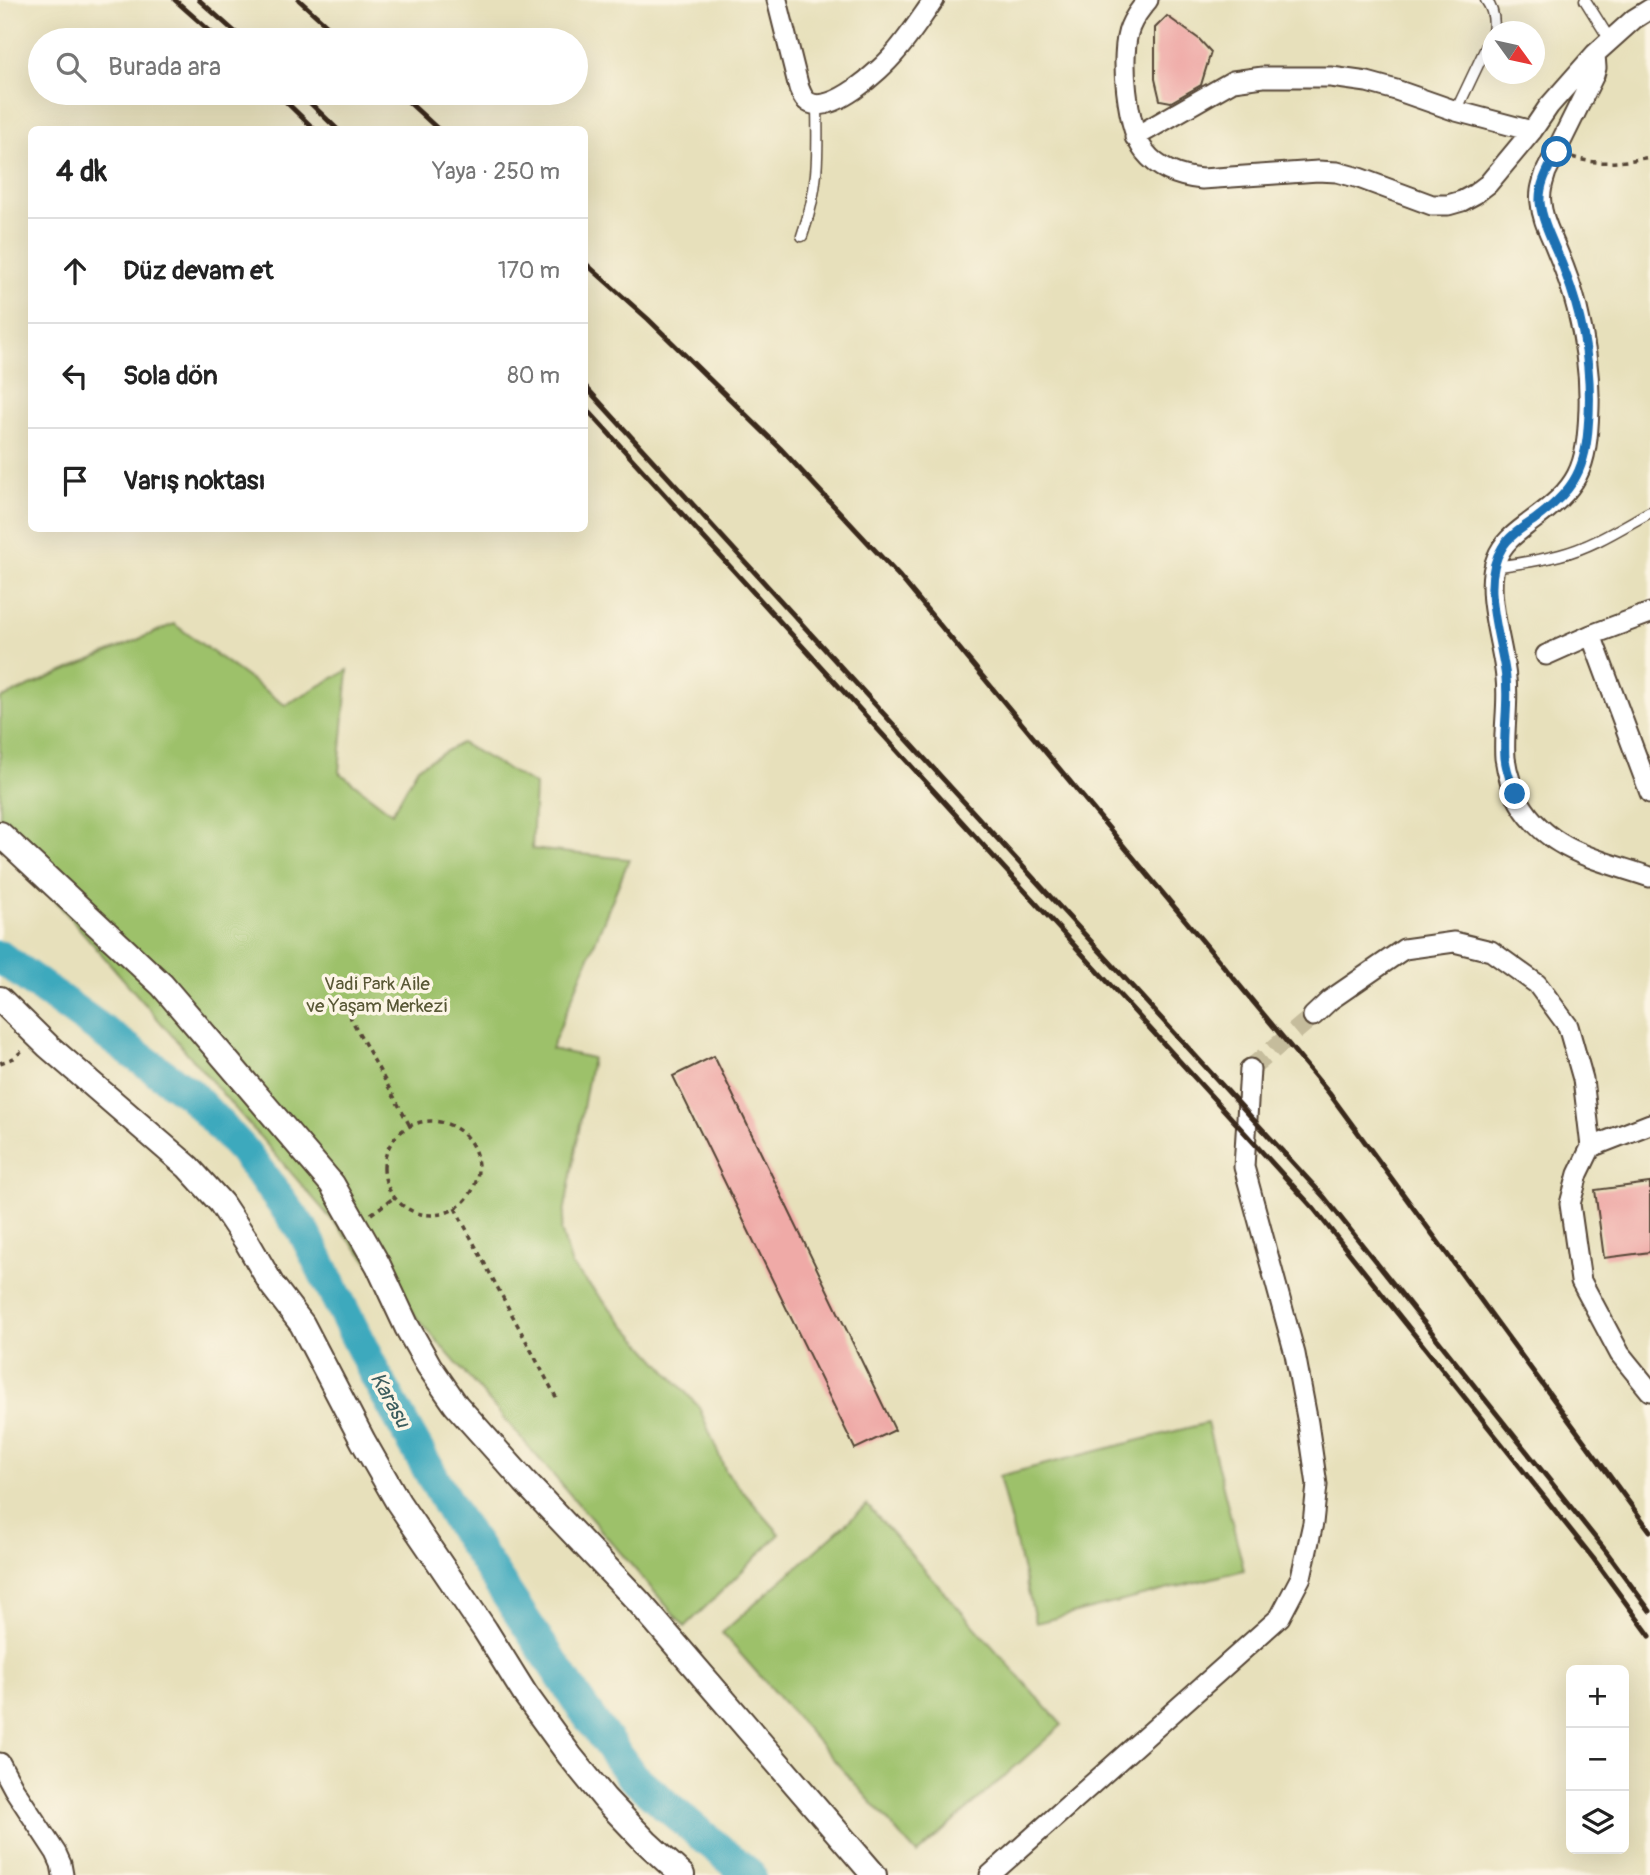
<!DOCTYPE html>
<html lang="tr">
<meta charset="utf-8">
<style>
body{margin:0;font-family:Pangolin,sans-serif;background:#f6f6f6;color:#222}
.controls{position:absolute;right:21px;bottom:21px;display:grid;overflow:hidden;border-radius:10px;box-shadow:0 7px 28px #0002}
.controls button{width:63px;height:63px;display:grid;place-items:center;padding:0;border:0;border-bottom:2px solid #e0e0e0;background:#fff;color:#222;font:35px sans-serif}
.compass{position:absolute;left:1482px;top:21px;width:63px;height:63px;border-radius:50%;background:#fff;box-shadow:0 7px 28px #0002;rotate:123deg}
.stop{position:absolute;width:21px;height:21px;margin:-16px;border:5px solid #1f6fb2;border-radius:50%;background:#fff}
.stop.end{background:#1f6fb2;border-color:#fff;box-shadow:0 2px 7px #0008}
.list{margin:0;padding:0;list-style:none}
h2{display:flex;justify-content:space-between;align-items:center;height:91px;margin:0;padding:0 28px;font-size:30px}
h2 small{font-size:23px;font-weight:400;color:#767676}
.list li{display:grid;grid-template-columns:46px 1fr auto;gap:21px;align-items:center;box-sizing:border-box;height:105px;padding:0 28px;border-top:2px solid #e0e0e0}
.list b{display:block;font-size:26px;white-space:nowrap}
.list em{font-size:23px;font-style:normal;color:#767676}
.icon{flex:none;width:38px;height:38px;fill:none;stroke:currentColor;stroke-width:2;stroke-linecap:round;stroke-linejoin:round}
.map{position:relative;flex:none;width:1650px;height:1875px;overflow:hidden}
.search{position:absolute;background:#fff;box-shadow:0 7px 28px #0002;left:28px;top:28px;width:560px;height:77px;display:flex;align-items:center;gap:18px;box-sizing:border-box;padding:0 24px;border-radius:38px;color:#767676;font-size:26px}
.panel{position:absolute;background:#fff;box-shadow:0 7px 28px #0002;left:28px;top:126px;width:560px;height:406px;border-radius:10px}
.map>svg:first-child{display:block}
</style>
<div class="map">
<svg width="1650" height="1875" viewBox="0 0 1650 1875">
<rect width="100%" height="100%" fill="#fcf5e5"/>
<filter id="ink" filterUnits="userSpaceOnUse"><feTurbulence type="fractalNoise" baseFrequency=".0143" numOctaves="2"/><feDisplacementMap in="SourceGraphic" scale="14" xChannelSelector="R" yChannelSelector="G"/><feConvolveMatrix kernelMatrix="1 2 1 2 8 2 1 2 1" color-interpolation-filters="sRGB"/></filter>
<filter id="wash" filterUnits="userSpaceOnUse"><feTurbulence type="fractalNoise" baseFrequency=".00686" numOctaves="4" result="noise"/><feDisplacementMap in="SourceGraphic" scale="28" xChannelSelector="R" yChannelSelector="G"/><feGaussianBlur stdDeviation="1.57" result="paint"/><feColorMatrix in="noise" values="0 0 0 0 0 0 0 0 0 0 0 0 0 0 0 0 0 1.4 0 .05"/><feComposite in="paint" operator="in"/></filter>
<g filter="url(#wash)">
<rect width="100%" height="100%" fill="#e7e0bb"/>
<path fill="#9dc16b" stroke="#6c7644" stroke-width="2" d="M174,624L285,705L348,670L339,772L392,813L418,767L461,743L535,785L532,849L629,859L551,1049L592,1058L561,1230L572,1266L699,1407L726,1472L780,1534L685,1627L0,837V699Z
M1207,1423L1244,1570L1036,1623L999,1476Z
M867,1505L1062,1725L917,1854L722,1633Z"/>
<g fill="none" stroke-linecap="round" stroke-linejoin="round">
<path stroke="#3da9bd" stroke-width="33" d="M0,957L190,1094L242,1149L304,1232L376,1376L454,1515L582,1707L631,1775L688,1824L750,1875"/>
</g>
<g id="blocks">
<path fill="#efaaa7" d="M1167,16L1199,39L1211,52L1201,85L1171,102L1160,100L1155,79V28Z
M714,1056L895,1430L855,1449L673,1076Z
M1650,1183V1252L1604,1258L1595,1190Z"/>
</g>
</g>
<g filter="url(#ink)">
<use href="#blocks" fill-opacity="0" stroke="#554536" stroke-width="2"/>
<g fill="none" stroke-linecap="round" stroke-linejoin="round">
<path stroke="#c5bc9c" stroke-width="19" stroke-dasharray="19 10" stroke-linecap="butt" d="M1250,1069L1313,1016"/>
<g stroke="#554536" stroke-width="13">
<path id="service" d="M1486,0C1493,9 1495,20 1493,32
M1585,0L1610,40
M1456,111L1492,35
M802,236C819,188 818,155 817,105
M1494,567C1516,564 1538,561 1560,555C1592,547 1621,528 1650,512"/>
</g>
<g stroke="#554536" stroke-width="23">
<path id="minor" d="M777,0L799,88C801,93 803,99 808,102C831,116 881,70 895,53C909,37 921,18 934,0
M1148,0C1141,8 1134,17 1130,27C1119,53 1127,130 1145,152C1159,170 1180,177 1202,179L1318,171L1337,172L1359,178L1432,205H1448L1462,201L1475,194L1488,184L1532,131L1549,106L1595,54L1634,19L1650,9
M1595,54L1596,68L1594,75L1546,172C1543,182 1539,192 1541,203C1542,219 1550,233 1556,248C1564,267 1572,288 1577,308C1585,340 1590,375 1589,408C1587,470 1579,487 1529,523C1516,533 1503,542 1497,558C1483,591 1503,643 1506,678C1509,704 1503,731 1505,758C1507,773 1512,789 1520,803C1549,852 1600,860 1650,877
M1135,137L1233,81L1263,77H1331L1367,82L1396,90L1456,111L1532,131
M1591,635L1650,793
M1546,655L1591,635L1650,613
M1313,1016L1330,1000L1404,949L1454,942L1491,951L1537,984L1568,1026L1583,1079L1591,1147
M1650,1124L1591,1147L1578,1174L1570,1204L1581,1281L1620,1354L1650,1391
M0,1763L14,1789L56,1853L61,1864L63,1875
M990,1875L1280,1617L1301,1577L1313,1523L1317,1485L1308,1423L1295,1354L1244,1167L1250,1069"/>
</g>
<g stroke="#554536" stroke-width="28">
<path id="tertiary" d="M0,834L162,985L332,1184L378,1265L407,1327L429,1366L456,1405L525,1482L639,1602L874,1875
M0,999L48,1046L188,1167L221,1203L247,1242L272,1285L302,1324L363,1441L398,1502L485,1630L525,1694L570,1756L605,1799L646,1842L682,1875"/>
</g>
<path stroke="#554536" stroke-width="3.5" stroke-dasharray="5 5" stroke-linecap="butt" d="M1572,157C1599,166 1623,162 1650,157
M349,1015L410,1126
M0,1063L14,1058L24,1049
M384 1168a47 47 0 1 1 94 0a47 47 0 1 1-94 0Z
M455,1208L556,1397
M371,1214L395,1197"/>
<use href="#service" stroke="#fff" stroke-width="10"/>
<use href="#minor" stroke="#fff" stroke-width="19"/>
<use href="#tertiary" stroke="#fff" stroke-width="24"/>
<path stroke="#3b2a1e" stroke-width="5" d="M175,0L220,40
M199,0L244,40
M299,0L343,40
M277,93L315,130
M300,93L338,130
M399,93L439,130
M584,262L648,319L780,448L900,577L1329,1093L1650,1531
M584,385L1325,1198L1605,1550L1650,1611
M584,406L1314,1209L1593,1558L1650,1636"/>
</g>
</g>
<g fill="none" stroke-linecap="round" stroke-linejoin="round" filter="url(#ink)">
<path stroke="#1f6fb2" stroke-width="9" d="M1515,794C1511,782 1506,770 1505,758C1503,731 1509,704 1506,678C1502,640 1479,583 1502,548C1509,536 1522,528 1534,520C1569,494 1585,474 1588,429C1593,376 1584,321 1565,272C1558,251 1542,224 1540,202C1539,183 1549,168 1557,152"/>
</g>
<g text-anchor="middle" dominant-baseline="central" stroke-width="7" stroke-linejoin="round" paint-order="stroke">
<g font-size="19" fill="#585735" stroke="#fcf5e5">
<text x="377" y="984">Vadi Park Aile<tspan x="377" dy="22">ve Yaşam Merkezi</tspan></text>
</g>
<g font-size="21" font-style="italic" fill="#3c5d5e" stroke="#fcf5e5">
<text transform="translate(390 1400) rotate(61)">Karasu</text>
</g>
</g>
</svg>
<div class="controls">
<button>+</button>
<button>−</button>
<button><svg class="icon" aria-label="layers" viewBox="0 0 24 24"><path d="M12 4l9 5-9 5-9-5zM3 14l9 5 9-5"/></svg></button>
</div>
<svg class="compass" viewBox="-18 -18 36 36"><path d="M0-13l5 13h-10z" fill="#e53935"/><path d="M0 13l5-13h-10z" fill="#767676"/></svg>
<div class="stop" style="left:1557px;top:152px"></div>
<div class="stop end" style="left:1515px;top:794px"></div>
<div class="search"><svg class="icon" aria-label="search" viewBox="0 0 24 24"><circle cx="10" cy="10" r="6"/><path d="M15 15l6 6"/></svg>Burada ara</div>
<section class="panel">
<h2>4 dk<small>Yaya · 250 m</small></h2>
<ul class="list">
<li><svg class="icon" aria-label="ahead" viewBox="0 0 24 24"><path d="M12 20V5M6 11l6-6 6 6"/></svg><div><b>Düz devam et</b></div><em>170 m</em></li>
<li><svg class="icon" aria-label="left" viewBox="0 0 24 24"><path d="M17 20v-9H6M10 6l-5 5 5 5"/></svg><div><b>Sola dön</b></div><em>80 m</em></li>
<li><svg class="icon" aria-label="arrive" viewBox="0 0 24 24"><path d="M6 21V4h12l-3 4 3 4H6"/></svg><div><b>Varış noktası</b></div></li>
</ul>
</section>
</div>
